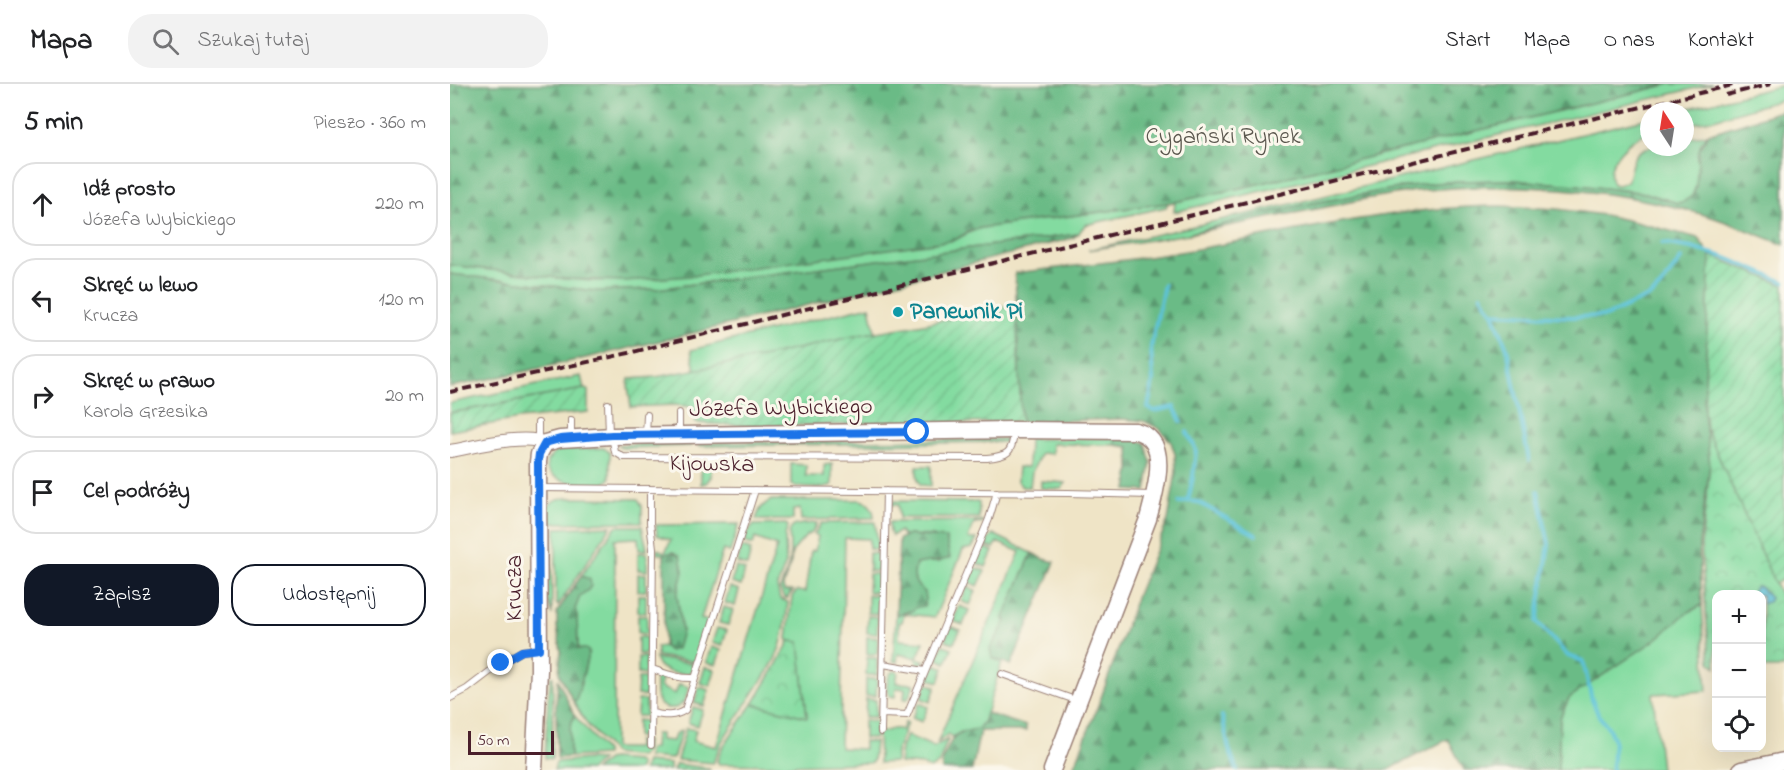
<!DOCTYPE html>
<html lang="pl">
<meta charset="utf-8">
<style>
body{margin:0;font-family:"Indie Flower",sans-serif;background:#f2f2f2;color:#202124}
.controls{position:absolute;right:18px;bottom:18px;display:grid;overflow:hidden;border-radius:12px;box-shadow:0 6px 24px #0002}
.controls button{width:54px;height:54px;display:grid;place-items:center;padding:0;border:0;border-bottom:2px solid #e0e0e0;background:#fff;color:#202124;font:30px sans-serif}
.compass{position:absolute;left:1190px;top:18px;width:54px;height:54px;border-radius:50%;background:#fff;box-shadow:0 6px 24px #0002;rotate:348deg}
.scale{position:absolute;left:18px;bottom:15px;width:86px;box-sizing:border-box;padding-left:6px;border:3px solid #4a1f2b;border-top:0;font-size:16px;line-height:21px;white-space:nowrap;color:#4a1f2b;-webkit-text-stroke:4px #fbf7ec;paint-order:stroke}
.stop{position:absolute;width:18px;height:18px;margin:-14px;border:4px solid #1a73e8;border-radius:50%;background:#fff}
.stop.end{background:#1a73e8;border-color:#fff;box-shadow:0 2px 6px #0008}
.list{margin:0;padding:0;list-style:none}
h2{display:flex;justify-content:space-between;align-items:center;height:78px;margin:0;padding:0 24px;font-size:26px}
h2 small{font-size:20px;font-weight:400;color:#757577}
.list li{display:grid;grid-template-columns:39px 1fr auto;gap:18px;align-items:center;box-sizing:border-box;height:84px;margin:0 12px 12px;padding:0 12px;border:2px solid #e0e0e0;border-radius:24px}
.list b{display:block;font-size:22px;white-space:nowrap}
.list p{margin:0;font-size:20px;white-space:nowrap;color:#757577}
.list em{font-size:20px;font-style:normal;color:#757577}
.actions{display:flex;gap:12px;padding:18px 24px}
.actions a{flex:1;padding:14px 0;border:2px solid #111827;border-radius:24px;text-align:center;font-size:21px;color:#111827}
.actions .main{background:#111827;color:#fff}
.icon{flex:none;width:33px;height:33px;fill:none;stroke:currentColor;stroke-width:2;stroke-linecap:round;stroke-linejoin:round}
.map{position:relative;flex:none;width:1334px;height:686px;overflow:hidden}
header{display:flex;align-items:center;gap:36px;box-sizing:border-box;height:84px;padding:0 30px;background:#fff;border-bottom:2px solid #e0e0e0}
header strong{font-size:28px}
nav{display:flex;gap:33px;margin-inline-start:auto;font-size:21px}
.search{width:420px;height:54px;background:#f2f2f2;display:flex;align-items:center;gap:15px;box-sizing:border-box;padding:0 21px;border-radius:24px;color:#757577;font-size:22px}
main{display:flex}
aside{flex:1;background:#fff}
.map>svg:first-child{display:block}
</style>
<header>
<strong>Mapa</strong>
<div class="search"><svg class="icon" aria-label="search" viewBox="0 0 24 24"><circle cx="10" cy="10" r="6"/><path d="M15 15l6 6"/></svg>Szukaj tutaj</div>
<nav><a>Start</a><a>Mapa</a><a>O nas</a><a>Kontakt</a></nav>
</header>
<main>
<aside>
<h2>5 min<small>Pieszo · 360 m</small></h2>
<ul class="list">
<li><svg class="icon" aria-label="ahead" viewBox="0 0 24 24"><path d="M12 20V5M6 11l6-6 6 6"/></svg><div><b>Idź prosto</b><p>Józefa Wybickiego</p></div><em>220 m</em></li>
<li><svg class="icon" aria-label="left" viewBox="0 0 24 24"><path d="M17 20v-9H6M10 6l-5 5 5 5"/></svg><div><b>Skręć w lewo</b><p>Krucza</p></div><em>120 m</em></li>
<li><svg class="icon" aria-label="right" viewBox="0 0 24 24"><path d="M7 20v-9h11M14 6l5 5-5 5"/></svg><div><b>Skręć w prawo</b><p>Karola Grzesika</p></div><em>20 m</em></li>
<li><svg class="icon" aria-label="arrive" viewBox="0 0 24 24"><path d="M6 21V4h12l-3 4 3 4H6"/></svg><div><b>Cel podróży</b></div></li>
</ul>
<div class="actions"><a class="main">Zapisz</a><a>Udostępnij</a></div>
</aside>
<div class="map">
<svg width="1334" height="686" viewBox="0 0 1334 686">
<defs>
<pattern id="forest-firs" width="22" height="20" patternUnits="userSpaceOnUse" patternTransform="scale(1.5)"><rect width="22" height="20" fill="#6abb86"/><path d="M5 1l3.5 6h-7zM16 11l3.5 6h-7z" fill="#59976e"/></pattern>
<pattern id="park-crowns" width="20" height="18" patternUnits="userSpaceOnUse" patternTransform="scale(1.5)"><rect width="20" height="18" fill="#83dba0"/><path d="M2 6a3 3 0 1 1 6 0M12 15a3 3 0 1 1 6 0" fill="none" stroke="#73bc8a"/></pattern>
<pattern id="garden-furrows" width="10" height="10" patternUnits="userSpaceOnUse" patternTransform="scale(1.5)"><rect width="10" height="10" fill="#83dba0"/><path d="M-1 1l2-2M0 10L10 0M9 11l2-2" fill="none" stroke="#73bc8a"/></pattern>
</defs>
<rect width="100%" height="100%" fill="#fbf7ec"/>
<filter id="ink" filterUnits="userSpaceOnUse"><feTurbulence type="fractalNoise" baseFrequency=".0167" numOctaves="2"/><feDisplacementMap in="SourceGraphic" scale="12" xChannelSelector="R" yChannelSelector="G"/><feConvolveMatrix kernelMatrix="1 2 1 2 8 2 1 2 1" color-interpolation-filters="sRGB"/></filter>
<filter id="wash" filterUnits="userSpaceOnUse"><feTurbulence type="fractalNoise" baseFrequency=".008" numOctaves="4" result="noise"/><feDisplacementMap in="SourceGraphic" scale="24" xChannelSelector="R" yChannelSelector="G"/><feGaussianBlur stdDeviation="1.35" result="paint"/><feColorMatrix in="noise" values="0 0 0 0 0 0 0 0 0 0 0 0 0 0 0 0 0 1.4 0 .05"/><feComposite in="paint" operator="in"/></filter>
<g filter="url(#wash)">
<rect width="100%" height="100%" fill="#efe4c6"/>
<path fill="#83dba0" stroke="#667d66" stroke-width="1.5" d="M1220,0H1263L724,128L725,118L804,101Z
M1334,1V15L1264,35L1235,41V27H1227Z
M1199,34V48C1181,54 1152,78 1163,100L1168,101L1177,98C1180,90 1181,81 1184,74C1192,57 1220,63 1235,63V55L1258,50L1251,59L1248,71L1247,102L1242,112L1233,118L1227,119L1196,109L1137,102L1064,96L1008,97L966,101L858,120L798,133L738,150L638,166L841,120Z
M718,119L716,123L635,141L628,150L206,205L146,207L0,190V181L117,195L142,197L205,195L505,156L518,149L531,144Z
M420,222L425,248L303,275L245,286L241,266Z
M131,292L134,305L0,329V319Z
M665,354V361L602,360V370L591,369L582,388L580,403H572L567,397L568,383H578L579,355Z
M553,355L556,356V358L248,362V359Z
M241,358V362L172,364L168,361Z
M154,364L160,369V395L154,400C136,399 107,403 97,384V377L107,366Z
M251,380H261V393L256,399L251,400Z
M341,380L356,381V392H374V381L382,380V401C370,405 353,405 341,401Z
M467,382H481V402L471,401C466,395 467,389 467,382Z
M591,397L616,399L611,405L591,404Z
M126,414L188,415L192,422V438L101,439L102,531L96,512V427C103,412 111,414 126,414Z
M322,416H410C419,418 424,425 424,434L351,436L350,425L343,426V436H306C309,426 312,420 322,416Z
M444,417L529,418V434H449L448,421H441Z
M533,437V439L524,440L518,455H527L522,464L513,466L485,533L454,530L452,538L449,539V556L474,558L467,574L475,577L468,581L466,574L448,570L447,578L443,577L446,531C466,530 467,522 469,504C463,496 463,490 466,480L475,478H490L484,452L458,451L454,453L450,447L442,452L440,448L439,438Z
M425,438L429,466L419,465V455L395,454L390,664L414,665V657L425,658L423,677L420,679L335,681L269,680L267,677L272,664L283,648L303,620L357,633L349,559L339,557L337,555L342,512L347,507L355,508L361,467H365L368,452L364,451L371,439Z
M367,439L362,449L357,451L342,468L341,478L333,502L334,507H343L339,511L338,514H334L330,506C333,495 339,485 340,474C341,444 331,440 367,439Z
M289,440L280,468L273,466L251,535L258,537L247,578L207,572V563L214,562L219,567L232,547L227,511L233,487L214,470H207V465L215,468L221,456L207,451L206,441Z
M336,440L338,442L335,452L336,479L327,503L330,515L338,518C335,541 334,558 323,579L272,657L263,679L227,676L236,644L246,646L243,657L266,663L327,462L305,454L303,461L294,458L297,449L304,441Z
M161,442L108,522L106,519V444Z
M166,442H192C193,450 196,458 197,466H189L188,454L165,455L164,664H187V657H196L195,668L190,673L164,670L137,640L123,617L126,616L135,584L128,566L127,532L125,525L130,512L138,506L139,495L131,492Z
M543,450L582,469L554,535L557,537L550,551L542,574L552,578L534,637L528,645L511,648L502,653L498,650L487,659L570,468L547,458L544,464L534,461Z
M292,463L301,466L297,482L287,479Z
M533,463L543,467L536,483L526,479Z
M188,469H197V487L188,486Z
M419,469L429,470V487H419Z
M286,483L295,486L291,502L281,499Z
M524,483L535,487L528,502L519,498Z
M188,490H196V507H188Z
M419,490H429V508H418Z
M280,503L289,506L285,522L275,519Z
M517,503L526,507L520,521L511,517Z
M188,511H196V529L188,528Z
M418,511H428V530L418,529Z
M1252,521L1257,607L1203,610L1211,686H1108L1110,634L1119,614L1205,556L1235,530Z
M509,522L519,526L513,541L503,537Z
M274,523L283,526L278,541L269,539Z
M188,532H197V550L188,549Z
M418,532L428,533L427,550L417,549Z
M500,542L510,546L504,559L495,556Z
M267,544L277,546L272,562L262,559Z
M188,553H196V570H188Z
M417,553L428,554L427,570H417Z
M493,561L502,564L496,579L487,575Z
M261,563L271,566L266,581L256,579Z
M188,573H196V591L188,590Z
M205,574L246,580L240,589C228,591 208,588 205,574Z
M417,574H427V591H416Z
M485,580L494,584L489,598L479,595Z
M255,583L265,586L260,602L250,599Z
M443,587L448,588L446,599L464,600L458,615H454L455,605L446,604L445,613L439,612C435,606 437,591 443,587Z
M206,591L213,593L210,603L225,610L229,600L239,603C237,608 237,613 234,617C228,627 211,627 207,615C205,608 206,598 206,591Z
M101,592H103L102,675L95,674L98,617Z
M188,594H196V612L187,611Z
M416,595H427L426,612H416Z
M477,599L486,603L480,618L471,614Z
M249,603L259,606L254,622L244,619Z
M416,615L426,616V633H415Z
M188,616H196V632H187Z
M469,619L478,623L472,638L462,634Z
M243,623L253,626L248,642L238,639Z
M124,631L155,667L156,671L120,673V644Z
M187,636L196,637V653H187Z
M414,636L426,637L425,654H414Z
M455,638L457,639L446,668V678L429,679L428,649C437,648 444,642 452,646Z
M232,646L224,672L221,675L197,673L199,665L204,664L205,650H210V656L223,657L225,650Z
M456,651L484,663L498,655L489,679L480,685L472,681L449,679L451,664Z
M137,675L151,676L140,686H104L106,678Z
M162,675L187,677L190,682L188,686H145L157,676Z
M196,678L220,680V686H193Z
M226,680L258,684L260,686H223Z"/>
<path fill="url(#forest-firs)" stroke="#5a6d58" stroke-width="1.5" d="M0,0H1220L804,101L725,118L531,144L518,148L505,156L240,192L174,197L117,195L0,181Z
M1334,26V161C1309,151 1284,140 1258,132C1165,104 1062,97 966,107C934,111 903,117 872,124C827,132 783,141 738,150L798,133L858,120L966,101L1008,97L1064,96L1137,102L1196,109L1227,119L1233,118L1242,112L1246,102L1249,66L1258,50Z
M1051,122L1107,125L1154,131L1177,136L1248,154L1260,171L1254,327L1260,380L1249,461L1252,521L1235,530L1205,556L1119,614L1110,634L1108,686H1014L998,655L938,686H623L652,611L687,511L718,436L726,388L725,370L721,358L710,345L694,337L671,335L571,338L565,189C622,182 679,177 736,167C842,148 943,123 1051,122Z
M628,150L623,154C416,206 209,261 0,303V190L146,207L206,205Z
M665,354L685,355L695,359L701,378L696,407L677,406L680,386L679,363L665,361Z
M458,451L496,454L500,474C488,479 478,477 466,480C462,493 464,501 475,508L476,515L474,522L467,523L462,527L455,528L454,530L446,531L449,455Z
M223,468L230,472L233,487L227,511L232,547L227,565L219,567L214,562V470Z
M582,469L594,475L605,478L561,581L542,574L540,565L556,537L553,535Z
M131,492L140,495L141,502L138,506L130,512L125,525L127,532L128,565H136L139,568L126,617H123L109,589L111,567L107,543V528Z
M108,595L124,631L120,644V673L107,674L106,622Z
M536,629L576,642V647H530L522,686H492C491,679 493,674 496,668C505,647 507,649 528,645L534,637Z"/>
<path fill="url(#park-crowns)" stroke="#667d66" stroke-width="1.5" d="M1256,344L1334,519V584H1312V511H1266V583L1260,578L1251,461L1260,381Z
M339,557L349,558L357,633L303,620L334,568Z"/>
<path fill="url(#garden-furrows)" stroke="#667d66" stroke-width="1.5" d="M1260,171L1334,201V495L1325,500L1256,344L1254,327Z
M566,220L571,338L300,342L245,339L243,323L224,321L181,323L178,301L179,295L206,293L303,275L409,251L469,241Z
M134,305L138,306V328L69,335L0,347V329Z"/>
<path fill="#5cc3d9" stroke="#537182" stroke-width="1.5" d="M1306,503H1310L1320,514L1318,518L1312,520V511L1304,510L1303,506Z"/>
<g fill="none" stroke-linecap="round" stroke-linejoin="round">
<path stroke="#5cc3d9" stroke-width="4" d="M1212,159L1242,164L1274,173L1334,198
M714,201L701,263L703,297L698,324L704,327L724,323L731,337
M1031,211L1043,229L1057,264L1079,376
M1043,229L1120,233L1156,232L1202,211L1211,202L1231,175
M1088,407L1099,460L1087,538L1118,572L1133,577L1142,616L1149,632L1158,643L1164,656L1162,686
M738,417L748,418L806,451
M729,419L738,417L743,393L746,366L737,348
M772,632L779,665L787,686"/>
</g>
</g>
<g filter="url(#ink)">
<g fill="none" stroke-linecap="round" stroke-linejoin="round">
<g stroke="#9c8278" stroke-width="8">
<path id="lane" d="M158,320L159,351
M88,339V356
M229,350V329
M196,351L197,331
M162,352L165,368L173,373L537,374C558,372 562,369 564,349
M121,353V336
M89,404L618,409L702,411
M200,405V439L203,464L201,661
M433,580L475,587
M202,585C217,590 229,595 245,594
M552,590L628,617
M0,614L17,605L51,579L72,567L88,565
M202,629C214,632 225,633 235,626L305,406
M432,630L457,631L539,435L547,408
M431,648L436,407"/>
</g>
<g stroke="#9c8278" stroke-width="14">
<path id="street" d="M0,367C24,363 74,349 95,359"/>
</g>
<g stroke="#9c8278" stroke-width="19">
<path id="secondary" d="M84,686L89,586L88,378L89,370L95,359L110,355L162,352L564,346L686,347C692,349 698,351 702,357C716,374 703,416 698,435L602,686
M1291,686L1334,677"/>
</g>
<use href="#lane" stroke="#fff" stroke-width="6"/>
<use href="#street" stroke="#fff" stroke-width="12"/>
<use href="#secondary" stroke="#fff" stroke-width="16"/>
<path stroke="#4a1f2b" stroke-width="4" stroke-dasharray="9 4.5" stroke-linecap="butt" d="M1276,11L1321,0
M0,308L179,269L452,201L1287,0"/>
</g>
</g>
<g fill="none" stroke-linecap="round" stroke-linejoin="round" filter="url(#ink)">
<path stroke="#1a73e8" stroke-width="8" d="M51,579L72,567L89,565L88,378L89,370L95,359L110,355L162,351L467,348"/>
</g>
<circle fill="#0f9aa8" stroke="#fbf7ec" stroke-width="2" cx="448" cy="228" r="6"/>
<g text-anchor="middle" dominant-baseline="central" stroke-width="6" stroke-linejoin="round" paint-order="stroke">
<g font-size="24" fill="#5b574e" stroke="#fbf7ec">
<text x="773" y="53">Cygański Rynek</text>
</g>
<g font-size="24" font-weight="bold" fill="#0d838f" stroke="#fbf7ec" text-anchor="start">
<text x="460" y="228">Panewnik Pi</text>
</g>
<g font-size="24" fill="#4a1f2b" stroke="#fbf7ec">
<text transform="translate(331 325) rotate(-1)">Józefa Wybickiego</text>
<text transform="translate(262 381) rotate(1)">Kijowska</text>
<text transform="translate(65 504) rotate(-90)">Krucza</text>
</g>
</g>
</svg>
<div class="controls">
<button>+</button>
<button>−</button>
<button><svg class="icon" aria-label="locate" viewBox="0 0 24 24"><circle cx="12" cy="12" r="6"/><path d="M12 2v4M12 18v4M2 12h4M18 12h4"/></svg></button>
</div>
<svg class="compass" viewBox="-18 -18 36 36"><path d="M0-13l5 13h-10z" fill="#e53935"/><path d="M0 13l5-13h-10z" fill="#757577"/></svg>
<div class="scale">50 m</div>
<div class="stop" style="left:467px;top:348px"></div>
<div class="stop end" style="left:51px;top:579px"></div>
</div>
</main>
